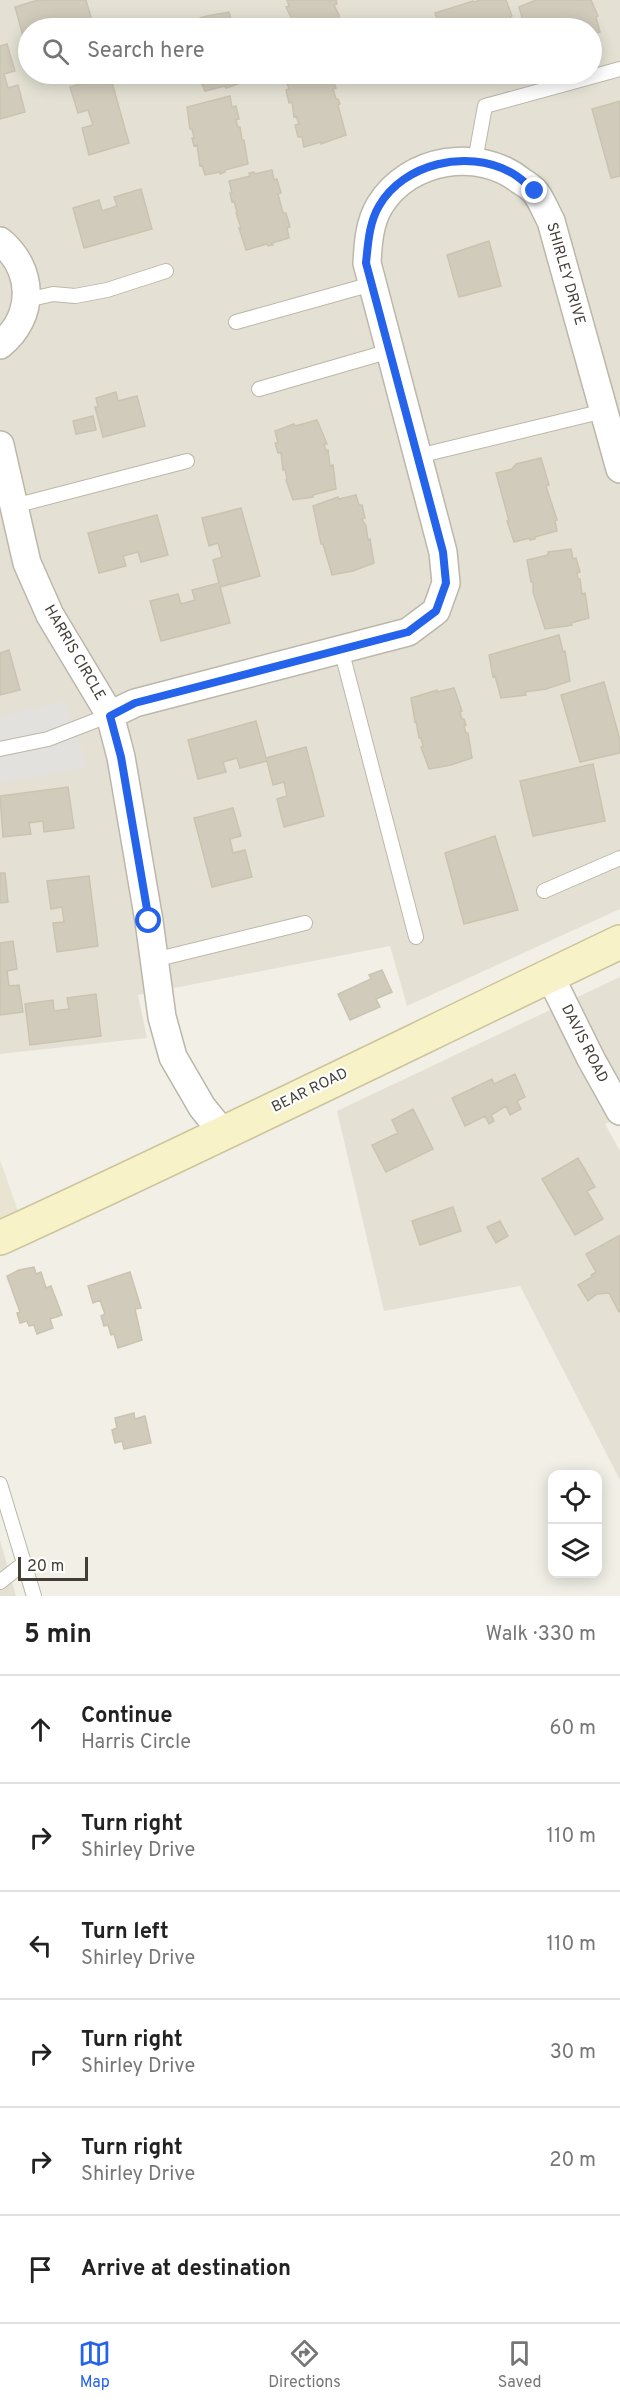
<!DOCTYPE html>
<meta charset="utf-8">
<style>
body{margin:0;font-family:Overpass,sans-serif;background:#f6f6f6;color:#222}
.controls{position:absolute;right:18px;bottom:18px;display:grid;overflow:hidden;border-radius:12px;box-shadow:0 3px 15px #0003}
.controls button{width:54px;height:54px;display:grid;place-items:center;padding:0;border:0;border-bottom:2px solid #e0e0e0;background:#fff;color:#222;font:30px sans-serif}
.scale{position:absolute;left:18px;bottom:15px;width:70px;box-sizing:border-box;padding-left:6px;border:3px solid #433f36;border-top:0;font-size:16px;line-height:21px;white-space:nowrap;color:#433f36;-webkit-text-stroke:4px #fff;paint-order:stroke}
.stop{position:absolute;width:18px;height:18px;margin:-14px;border:4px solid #2563eb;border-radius:50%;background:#fff}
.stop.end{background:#2563eb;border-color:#fff;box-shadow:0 2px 6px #0008}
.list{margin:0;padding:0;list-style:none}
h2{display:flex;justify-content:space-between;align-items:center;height:78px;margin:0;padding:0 24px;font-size:26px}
h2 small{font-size:20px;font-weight:400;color:#767676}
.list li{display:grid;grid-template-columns:39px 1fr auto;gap:18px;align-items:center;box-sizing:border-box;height:108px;padding:0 24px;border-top:2px solid #e0e0e0}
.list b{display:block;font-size:22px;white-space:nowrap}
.list p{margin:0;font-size:20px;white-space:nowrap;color:#767676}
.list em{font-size:20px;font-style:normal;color:#767676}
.icon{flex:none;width:33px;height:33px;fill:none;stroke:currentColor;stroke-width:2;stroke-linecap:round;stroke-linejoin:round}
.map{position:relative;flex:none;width:620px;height:1596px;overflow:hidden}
.search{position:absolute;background:#fff;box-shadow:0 3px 15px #0003;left:18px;right:18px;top:18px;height:66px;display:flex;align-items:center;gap:15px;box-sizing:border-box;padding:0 21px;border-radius:33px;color:#767676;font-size:22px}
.sheet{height:726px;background:#fff}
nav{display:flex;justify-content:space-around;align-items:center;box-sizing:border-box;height:84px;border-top:2px solid #e0e0e0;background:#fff;font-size:16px;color:#767676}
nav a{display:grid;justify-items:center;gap:3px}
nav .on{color:#2563eb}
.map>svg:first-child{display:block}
</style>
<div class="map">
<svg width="620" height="1596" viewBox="0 0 620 1596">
<rect width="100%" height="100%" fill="#f1efe6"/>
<path fill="#e4e1d4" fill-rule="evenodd" d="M0,0H620V909L407,1006L390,946L138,995L147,1038L0,1054ZM28,28H592V74H28Z
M620,977V1117L605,1124L620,1151V1480L520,1286L384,1311L337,1111Z
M0,1540L16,1596H0Z"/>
<path fill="#e8e4d1" d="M0,1160L18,1211L0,1219Z"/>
<path fill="#e2e1dd" d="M65,701L87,767L0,783V716Z"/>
<path fill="#d1cbbc" stroke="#cbc3b0" stroke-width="1.5" d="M38,0H86L94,28H66L65,25L52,28H28V46L26,47L15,7Z
M287,0H336L337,4L334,5L339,15L340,28H293L295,26L286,7L289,6Z
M506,0L512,16L510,17L514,28H440L435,13L473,1L474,2L480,0Z
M536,0H591L598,16L596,17L600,32L592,34V28H525L519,7Z
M229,12L232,23L236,22L237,28H188L187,22L207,16Z
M7,44L15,71L4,74L8,88L18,85L25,112L0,119V46Z
M198,74H245L247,81L226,88L225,86L205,91Z
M303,74H330L336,88L333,89L336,99H338L340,104L338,105L346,135L321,144V142L304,147L302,137H298L295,125L299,124L296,116L294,117L292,102L289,103L286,90L289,89L286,80Z
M110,75L129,143L89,155L82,128L93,125L88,110L78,113L70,87Z
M230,96L232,107L236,106L239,119L236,120L238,127H240L242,140H244L248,164L225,170V172L220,174V172L205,175L202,165L200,166L197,145L194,146L192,138H194L192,129H190L187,107Z
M620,101V176L611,178L592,109Z
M272,170L274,180L277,179L281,193L278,194L283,213H286L290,227L287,228L289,238L272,243L273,245L268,246L267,244L246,250L239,228H241L236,213L237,212L234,201L232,202L230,193H232L229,181L250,176L249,173L254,172L255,174Z
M141,189L152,229L84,248L73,208L99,200L102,211L117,206L114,197Z
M489,241L501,286L459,297L447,255Z
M116,392L118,401L137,396L145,426L103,437L95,407H98L96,398Z
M93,416L96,430L76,434L73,421Z
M317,420L327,444H324L326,451L328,450L330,466L333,465L336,489L313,495V497L293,500L286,480L287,479L285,469L283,470L281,453H278L275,443H278L275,431L294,424L295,426Z
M541,458L549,485L546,486L557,520L555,521L557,531L535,537V539L530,540V538L514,542L507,521H509L496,473L512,469L516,464Z
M356,495L359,505H362L365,518L362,519L366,526L368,540L370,539L374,563L353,571L332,575L323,544H321L313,506L338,497L339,499Z
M241,508L260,576L220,587L230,623L161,641L150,601L178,594L181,604L195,600L192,590L219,583L213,560L222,557L218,543L209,546L202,518Z
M157,515L168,555L141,562L138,552L123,556L126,566L99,573L88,533Z
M571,549L573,559L576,558L580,572L577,573L578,579H580L582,594L585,593L589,618L571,623L572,625L567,626L545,629L533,592V582H531L527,560L548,555V552Z
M559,635L563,652L565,651L570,681L546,689L525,692L526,695L501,698L495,676L493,677L489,655Z
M9,650L20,690L0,695V653Z
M604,682L620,740V753L580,762L561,695Z
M454,688L462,711L460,712L462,719H464L466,725L464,726L466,733H468L472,758L451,765L429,769L421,747L423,746L421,738H419L416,721L415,722L411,698L437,690V692Z
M256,721L266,758L306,747L324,816L284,827L277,799L287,796L284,782L273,785L267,761L240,768L237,758L223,762L226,772L198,779L188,740Z
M593,764L605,821L533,836L520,781Z
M68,787L74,828L44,832L43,821L29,823L31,834L3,837L0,796Z
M233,808L241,836L230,839L233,853L245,850L252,877L212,887L194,818Z
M495,836L518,910L464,924L445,853Z
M0,873H5L8,902L0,903Z
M89,876L98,946L57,952L53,923L64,922L62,907L51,909L47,881Z
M13,941L17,969L7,971L9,986L19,985L23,1012L0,1015V943Z
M382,970L392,992L376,999L380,1007L350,1020L338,994L371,979L369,975Z
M96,994L101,1036L30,1045L25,1004L53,1000L54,1011L69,1009L67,998Z
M515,1074L525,1097L517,1101L521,1109L510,1115L506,1106L491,1115L494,1121L489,1124L485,1116L465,1126L452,1098L492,1079L494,1084Z
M413,1109L433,1149L386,1172L372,1145L398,1133L392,1120Z
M578,1158L595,1187L587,1191L603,1219L575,1235L542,1179Z
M453,1207L461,1231L420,1245L412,1221Z
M500,1221L508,1236L496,1243L487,1227Z
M620,1235V1311L619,1312L609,1293L597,1294L588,1301L578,1285L592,1277L591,1275L596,1272L586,1254Z
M34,1267L36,1274L41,1272L46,1288L51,1286L62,1315L50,1319L53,1328L37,1334L34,1325L29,1326L27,1321L20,1323L17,1313L20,1312L7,1276L19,1270Z
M130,1272L141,1308L135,1309L142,1340L118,1348L114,1334L111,1335L108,1325L104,1326L101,1316L105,1314L100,1300L93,1303L88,1286Z
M134,1413L135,1419L145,1416L151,1443L124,1449L122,1441L115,1443L112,1430L117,1428L115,1418Z"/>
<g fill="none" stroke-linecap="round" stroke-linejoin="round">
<g stroke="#bbb7a9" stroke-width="16">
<path id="service" d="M475,161L485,106L620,69
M27,300L53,294L75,296L107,290L166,271
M236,322L372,284
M259,389L390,351
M418,456L604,411
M14,506L187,461
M341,649L416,937
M0,749L48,739L110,715
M544,891L620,858
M154,960L305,923
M0,1484L34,1596
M0,1582L24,1563"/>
</g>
<g stroke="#bbb7a9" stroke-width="30">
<path id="minor" d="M0,241C34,269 36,316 0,345
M0,445L27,563L50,615L110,715L121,757L149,921L162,1017L173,1057L202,1107L223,1133
M110,715L135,703L408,632L436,611L446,583L443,552L367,263C368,244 369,223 380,205C409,158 479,147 521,181C526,184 532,188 536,193C542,201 546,212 551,221L620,469
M550,976L591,1059L620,1111"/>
</g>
<g stroke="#ccc49a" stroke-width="36">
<path id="secondary" d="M0,1238C208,1143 413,1041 620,942"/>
</g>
<use href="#service" stroke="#fff" stroke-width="14"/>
<use href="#minor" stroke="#fff" stroke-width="27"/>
<use href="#secondary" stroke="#f8f2c8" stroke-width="33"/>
</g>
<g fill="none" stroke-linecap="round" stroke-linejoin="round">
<path stroke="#2563eb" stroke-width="8" d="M149,921L121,757L110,716L135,703L408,632L436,611L446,583L443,552L366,263C368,244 369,223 379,206C404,163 467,149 510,172C519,176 527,185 535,191"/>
</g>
<g text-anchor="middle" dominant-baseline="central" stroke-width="4.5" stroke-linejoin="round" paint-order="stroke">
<g font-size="15" fill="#433f36" stroke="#fff">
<text transform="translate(565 274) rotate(74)">SHIRLEY DRIVE</text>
<text transform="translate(74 653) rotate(60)">HARRIS CIRCLE</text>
<text transform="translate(584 1044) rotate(63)">DAVIS ROAD</text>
<text transform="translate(310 1091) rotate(-26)">BEAR ROAD</text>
</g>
</g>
</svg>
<div class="controls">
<button><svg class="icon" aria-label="locate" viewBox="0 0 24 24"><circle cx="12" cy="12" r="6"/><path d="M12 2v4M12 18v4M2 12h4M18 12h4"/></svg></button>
<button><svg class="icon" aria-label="layers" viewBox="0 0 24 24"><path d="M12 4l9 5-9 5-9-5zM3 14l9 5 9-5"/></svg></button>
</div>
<div class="scale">20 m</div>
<div class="stop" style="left:149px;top:921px"></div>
<div class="stop end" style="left:535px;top:191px"></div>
<div class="search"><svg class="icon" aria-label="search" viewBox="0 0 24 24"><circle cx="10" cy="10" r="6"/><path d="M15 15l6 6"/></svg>Search here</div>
</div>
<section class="sheet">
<h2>5 min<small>Walk · 330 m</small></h2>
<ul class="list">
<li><svg class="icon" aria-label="ahead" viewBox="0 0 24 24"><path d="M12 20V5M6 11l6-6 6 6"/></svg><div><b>Continue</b><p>Harris Circle</p></div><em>60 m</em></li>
<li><svg class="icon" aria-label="right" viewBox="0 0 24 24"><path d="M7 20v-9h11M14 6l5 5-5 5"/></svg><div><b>Turn right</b><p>Shirley Drive</p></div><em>110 m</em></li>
<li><svg class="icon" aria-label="left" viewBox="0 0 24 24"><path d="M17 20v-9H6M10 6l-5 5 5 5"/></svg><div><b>Turn left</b><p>Shirley Drive</p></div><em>110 m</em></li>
<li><svg class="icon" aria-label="right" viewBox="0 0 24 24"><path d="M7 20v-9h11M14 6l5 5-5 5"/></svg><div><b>Turn right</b><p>Shirley Drive</p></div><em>30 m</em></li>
<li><svg class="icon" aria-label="right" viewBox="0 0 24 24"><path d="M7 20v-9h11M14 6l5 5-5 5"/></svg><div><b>Turn right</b><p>Shirley Drive</p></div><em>20 m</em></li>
<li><svg class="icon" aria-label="arrive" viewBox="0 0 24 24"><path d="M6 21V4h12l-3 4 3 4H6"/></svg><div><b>Arrive at destination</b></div></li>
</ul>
</section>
<nav>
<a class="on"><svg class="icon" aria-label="map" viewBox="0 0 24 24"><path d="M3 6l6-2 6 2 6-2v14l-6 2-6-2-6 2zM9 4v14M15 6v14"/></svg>Map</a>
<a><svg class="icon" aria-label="directions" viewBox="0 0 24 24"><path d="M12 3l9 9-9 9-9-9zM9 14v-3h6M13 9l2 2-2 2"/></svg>Directions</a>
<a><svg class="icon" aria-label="saved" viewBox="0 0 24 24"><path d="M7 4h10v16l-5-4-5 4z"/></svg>Saved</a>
</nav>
